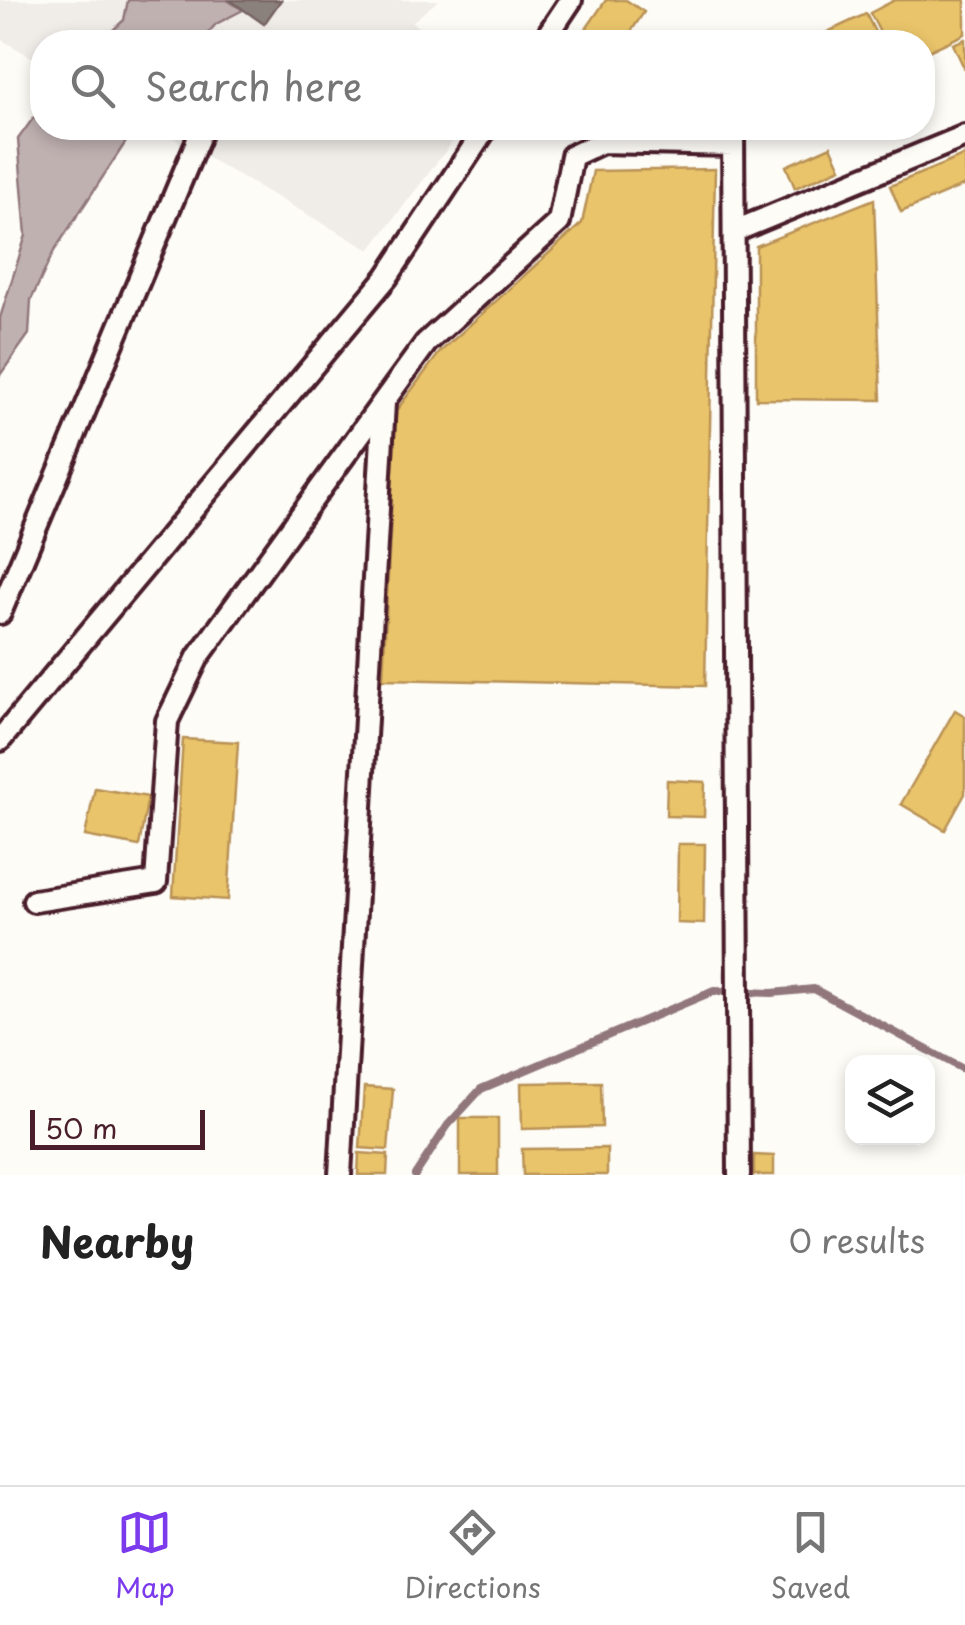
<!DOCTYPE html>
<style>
body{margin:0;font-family:"Playpen Sans",sans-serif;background:#f2f2f2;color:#222}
.controls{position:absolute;right:30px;bottom:30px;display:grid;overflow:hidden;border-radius:20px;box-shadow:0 5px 15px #0003}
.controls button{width:90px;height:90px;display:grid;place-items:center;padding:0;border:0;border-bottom:2px solid #e0e0e0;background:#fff;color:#222;font:50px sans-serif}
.scale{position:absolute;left:30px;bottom:25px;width:175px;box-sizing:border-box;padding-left:10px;border:5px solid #4a1f2b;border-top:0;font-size:28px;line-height:35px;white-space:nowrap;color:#4a1f2b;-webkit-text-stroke:8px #fdfcf7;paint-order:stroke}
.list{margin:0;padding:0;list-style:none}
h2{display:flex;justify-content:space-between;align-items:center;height:130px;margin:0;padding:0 40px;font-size:42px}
h2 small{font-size:32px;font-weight:400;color:#767676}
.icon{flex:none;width:55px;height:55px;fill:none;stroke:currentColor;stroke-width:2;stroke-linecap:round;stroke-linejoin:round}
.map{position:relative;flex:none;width:965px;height:1175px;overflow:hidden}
.search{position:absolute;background:#fff;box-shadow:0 5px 15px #0003;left:30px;right:30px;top:30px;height:110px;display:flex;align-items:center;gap:25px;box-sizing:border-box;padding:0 35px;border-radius:40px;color:#767676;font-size:38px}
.sheet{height:310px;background:#fff}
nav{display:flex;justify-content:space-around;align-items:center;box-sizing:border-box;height:140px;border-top:2px solid #e0e0e0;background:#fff;font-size:28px;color:#767676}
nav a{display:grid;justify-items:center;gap:5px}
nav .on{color:#7c3aed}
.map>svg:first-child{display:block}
</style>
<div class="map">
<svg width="965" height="1175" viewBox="0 0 965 1175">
<rect width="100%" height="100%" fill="#fdfcf7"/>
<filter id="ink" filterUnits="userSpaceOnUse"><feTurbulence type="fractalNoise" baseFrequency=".01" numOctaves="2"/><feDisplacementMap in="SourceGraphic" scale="20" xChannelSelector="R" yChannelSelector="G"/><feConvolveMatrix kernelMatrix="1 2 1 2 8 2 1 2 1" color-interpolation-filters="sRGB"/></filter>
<g filter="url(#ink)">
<path fill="#f0ece8" d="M0,0H439L412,22L435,42H42V63L0,39Z
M155,128H463L370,250Z"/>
<path fill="#c0b1b1" stroke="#91777b" stroke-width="2.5" d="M128,0H227L243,10L216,24L200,42H100L124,20Z
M42,106V128H135L54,251L31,300L29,334L0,375V318L26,235L18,139Z"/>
<path fill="#e9c46a" stroke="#b99257" stroke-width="2.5" d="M606,0H626L644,12L624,42H584L579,39Z
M895,0H965V34L922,54V42H885L870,13Z
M866,14L880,42H827L823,34Z
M965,39V70L953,44Z
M831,146L841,168L795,188L786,166Z
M965,155V185L901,212L890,186Z
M715,169L705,686L383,679L396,411L440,352L582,223L593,171Z
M874,199L881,400L756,399V246Z
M955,710L965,716V794L945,830L901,804Z
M183,739L238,742L228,900L173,896Z
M667,780L705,782L704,817L666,816Z
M95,788L148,797L139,846L85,836Z
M678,844H705L704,924L677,923Z
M601,1082L602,1127L522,1129L521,1083Z
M364,1087L393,1089L388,1150L360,1148Z
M460,1118H498V1175H460Z
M607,1148V1175H523L522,1149Z
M359,1153L388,1155L387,1175H358Z
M754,1155L774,1156V1175H754Z"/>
<path fill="#8a817c" stroke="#776464" stroke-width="2.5" d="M230,0H281L264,24Z"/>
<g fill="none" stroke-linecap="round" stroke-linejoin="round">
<path stroke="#91777b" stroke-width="8" d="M415,1175L448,1125L481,1089L714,991L772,993L814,989L965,1070"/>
<g stroke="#4a1f2b" stroke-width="28">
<path id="minor" d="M543,42L571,0
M733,128L739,1175
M735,231L965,136
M0,613L199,137
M0,740L387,277L486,128
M34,901L156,882L167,721L198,657L426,343L559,222L572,156L602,142L733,145
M340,1175L384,403"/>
</g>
<use href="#minor" stroke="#fdfcf7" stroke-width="20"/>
</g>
</g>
</svg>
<div class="controls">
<button><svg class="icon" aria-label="layers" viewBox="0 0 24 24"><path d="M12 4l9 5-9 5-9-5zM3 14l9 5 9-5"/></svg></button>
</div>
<div class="scale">50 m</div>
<div class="search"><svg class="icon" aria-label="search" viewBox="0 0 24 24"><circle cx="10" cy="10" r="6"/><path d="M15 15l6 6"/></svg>Search here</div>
</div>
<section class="sheet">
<h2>Nearby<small>0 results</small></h2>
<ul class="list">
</ul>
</section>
<nav>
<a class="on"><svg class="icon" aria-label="map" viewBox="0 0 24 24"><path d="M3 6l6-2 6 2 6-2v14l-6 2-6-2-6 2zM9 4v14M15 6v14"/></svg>Map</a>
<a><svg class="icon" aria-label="directions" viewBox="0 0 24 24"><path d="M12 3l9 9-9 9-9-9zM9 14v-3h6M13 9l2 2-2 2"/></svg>Directions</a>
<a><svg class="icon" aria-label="saved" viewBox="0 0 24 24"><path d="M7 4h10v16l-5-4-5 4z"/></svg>Saved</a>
</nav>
